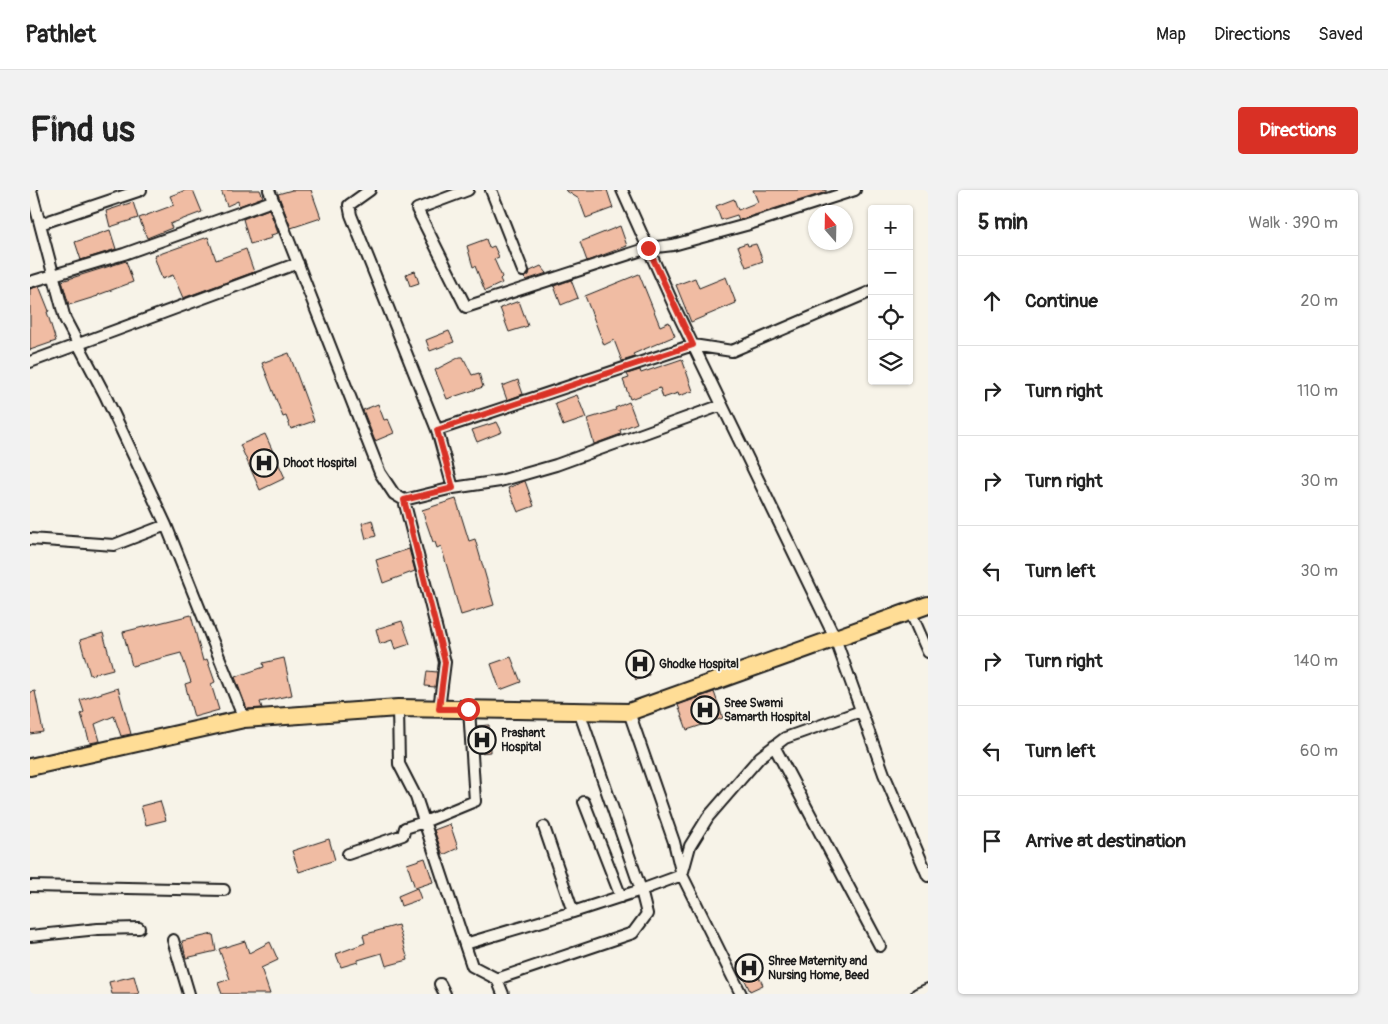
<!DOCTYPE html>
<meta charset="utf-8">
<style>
body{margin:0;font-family:Pangolin,sans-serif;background:#f2f2f2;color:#222}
.controls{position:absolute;right:15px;top:15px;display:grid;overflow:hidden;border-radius:5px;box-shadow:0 1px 4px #0004}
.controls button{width:45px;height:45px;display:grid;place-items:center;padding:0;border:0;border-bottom:1px solid #e0e0e0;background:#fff;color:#222;font:25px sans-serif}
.compass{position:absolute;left:778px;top:15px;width:45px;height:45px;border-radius:50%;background:#fff;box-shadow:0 1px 4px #0004;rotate:340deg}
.stop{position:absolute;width:15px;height:15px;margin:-11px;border:4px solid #d93025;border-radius:50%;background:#fff}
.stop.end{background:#d93025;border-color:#fff;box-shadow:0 1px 5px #0008}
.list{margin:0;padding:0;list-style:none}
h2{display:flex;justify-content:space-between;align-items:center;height:65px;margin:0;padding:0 20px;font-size:21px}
h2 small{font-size:16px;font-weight:400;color:#767676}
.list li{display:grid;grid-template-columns:32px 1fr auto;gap:15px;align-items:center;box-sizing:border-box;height:90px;padding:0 20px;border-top:1px solid #e0e0e0}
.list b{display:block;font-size:19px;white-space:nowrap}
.list em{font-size:16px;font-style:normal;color:#767676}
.icon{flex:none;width:28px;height:28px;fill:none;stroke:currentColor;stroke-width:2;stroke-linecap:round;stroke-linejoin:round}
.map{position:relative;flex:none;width:898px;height:804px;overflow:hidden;border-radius:5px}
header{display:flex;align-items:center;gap:30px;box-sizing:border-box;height:70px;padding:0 25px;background:#fff;border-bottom:1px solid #e0e0e0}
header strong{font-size:24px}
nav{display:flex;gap:28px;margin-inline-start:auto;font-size:18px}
.intro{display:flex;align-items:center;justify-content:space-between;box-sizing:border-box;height:120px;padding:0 30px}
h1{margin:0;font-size:35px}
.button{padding:12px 22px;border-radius:5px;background:#d93025;color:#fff;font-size:18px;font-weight:700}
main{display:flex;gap:30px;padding:0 30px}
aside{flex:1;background:#fff;border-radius:5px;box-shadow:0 1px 4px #0004}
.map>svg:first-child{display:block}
</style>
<header>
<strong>Pathlet</strong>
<nav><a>Map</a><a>Directions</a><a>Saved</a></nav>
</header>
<div class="intro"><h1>Find us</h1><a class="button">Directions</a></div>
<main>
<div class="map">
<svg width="898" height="804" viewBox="0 0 898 804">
<rect width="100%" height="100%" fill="#f7f3e8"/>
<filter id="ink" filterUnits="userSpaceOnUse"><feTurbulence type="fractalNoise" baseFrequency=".02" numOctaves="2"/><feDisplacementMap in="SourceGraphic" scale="10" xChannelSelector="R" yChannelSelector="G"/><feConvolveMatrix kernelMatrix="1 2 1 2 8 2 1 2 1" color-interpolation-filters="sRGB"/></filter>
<g filter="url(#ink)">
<path fill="#f0bca3" stroke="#1c1c1c" d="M156,0H163L172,22L140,34L142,38L117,48L109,28L144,15L140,6Z
M191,0H230L233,7L209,16L208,11L197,16Z
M262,0H281L291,28L261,38L248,4Z
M535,0H577L583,18L556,28L549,9Z
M723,0H796V2L709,30L707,25L691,30L686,16L704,9L708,20L728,12Z
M103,12L108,28L80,37L76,21Z
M239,19L248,43L241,45L242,48L220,54L213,29Z
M590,36L597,56L557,71L550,52Z
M80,40L86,59L51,70L45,52Z
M178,47L186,70L216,59L224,82L153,108L143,85L132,89L124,66Z
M456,49L459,58L464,56L469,67L464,69L472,87L470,89L472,93L455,101L445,76L443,77L437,56Z
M717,53L718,56L726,54L733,71L716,77L708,56Z
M96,71L103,92L68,105V106L39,115L32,91Z
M511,76L517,83L496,90L494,88L499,85L500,81Z
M385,81L389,93L380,96L376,84Z
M609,84L630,136L639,132L645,146L603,164L605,167L592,171L584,150L574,155L555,106Z
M696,87L706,113L661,132L646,95L665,88L669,98Z
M541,90L548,108L531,115L524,96Z
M9,96L19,121L17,122L26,151L0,160V99Z
M489,111L498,136L479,142L470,118Z
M419,141L424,152L400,161L396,150Z
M259,163L284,231L261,239L256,226L253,227L232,173Z
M430,167H433L442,185L449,183L453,197L417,209L405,180Z
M652,169L663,201L649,206L648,203L633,208L630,198L600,209L593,190L599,188L597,184L610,180L611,183Z
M488,190L493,204L477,210L472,196Z
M547,205L556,228L533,236L525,213Z
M599,212L607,233L590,240L591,244L564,254L557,229L586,220L585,218Z
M348,214L354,230L358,229L364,243L345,251L333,220Z
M467,232L472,242L447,252L442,240Z
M235,244L255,288L230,300L210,255Z
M495,291L504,316L488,322L478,298Z
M426,309L439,351L445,349L464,415L431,425L411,356L407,358L405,352H403L392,320Z
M342,330L346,346L336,349L332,333Z
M379,359L385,381L353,393L346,370Z
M161,425L173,471L177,469L185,492L181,494L189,520L164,527L155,494L161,492L151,463L102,476L93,442Z
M372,431L380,454L365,459L362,450L350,454L346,439Z
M73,443L83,479L60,485L50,450Z
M610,460L619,485L606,490L597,465Z
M481,467L491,492L470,500L461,474Z
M254,468L262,505L230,512L232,518L217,519L205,487L234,477L233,473Z
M397,481L407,482L405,497L395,496Z
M88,498L101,544L91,546L84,526L65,534L70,551L60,553L51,524L54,522L50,510Z
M5,501L13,542L0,544V502Z
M684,502L693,528L657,540L648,515Z
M459,535L460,562L449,563L447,536Z
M130,611L136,630L116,635L111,616Z
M420,634L428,658L413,665L404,640Z
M299,649L305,670L269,682L262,661Z
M395,668L403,692L385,698L377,674Z
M387,698L391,709L371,716L368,706Z
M368,735L378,770L356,776L352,763L328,770V772L311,777L306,764L335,753L333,745Z
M183,744L186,761L156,768L152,751Z
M215,751L219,763L240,752L248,770L231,778L240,804H192L188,793L200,789L189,759Z
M722,766L729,782L727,783L733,795L720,801L707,773Z
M104,786L109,804H82L79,792Z"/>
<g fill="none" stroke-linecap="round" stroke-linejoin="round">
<g stroke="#1c1c1c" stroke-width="14">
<path id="minor" d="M1,0L35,129L75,205L136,335L214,529
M239,0L350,283L364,304L374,310L423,298L470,291L526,275L692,215
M340,0L319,15L321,25L407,240L423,298
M438,0L387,19L436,117L618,58L643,55L716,35L825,0
M461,0L493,81
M592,0L645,118L805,448L854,584L898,686
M10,34L111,0
M0,92L94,64L242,11
M0,172L268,73
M407,240L663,155L702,161L842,101
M374,310L415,472L409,519
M0,349L84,355L136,335
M880,421L898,462
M368,518L369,574L386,607L442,776L467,789L473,804
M599,522L644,652L652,685L711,804
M744,556L850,756
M554,612L591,707
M514,637L543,722
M318,664L373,645L375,638L394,632L445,611L439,519
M0,696L194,700
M0,746L68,739L109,738
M143,750L159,804
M435,754L543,722L611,700L549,521
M467,789L603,743L617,724L611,700L652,685L660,656L678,627L730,567L755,548L831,521
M410,794L415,804
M887,804L898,799"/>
</g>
<g stroke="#1c1c1c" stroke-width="20">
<path id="primary" d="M0,577L214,529L368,518L599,522L898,415"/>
</g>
<use href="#minor" stroke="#f7f3e8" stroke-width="10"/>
<use href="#primary" stroke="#ffdd96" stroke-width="16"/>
</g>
</g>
<g fill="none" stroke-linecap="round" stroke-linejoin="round" filter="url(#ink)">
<path stroke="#d93025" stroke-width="6" d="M438,519H409L415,472L374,310L423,298L407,240L663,155L618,58"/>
</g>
<defs>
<g id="hospital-ring" transform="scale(1.4375)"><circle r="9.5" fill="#f7f3e8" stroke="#1c1c1c" stroke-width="1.5"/><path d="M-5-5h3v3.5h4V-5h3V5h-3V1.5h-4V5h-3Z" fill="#1c1c1c"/></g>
</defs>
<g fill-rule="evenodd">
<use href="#hospital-ring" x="234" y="273"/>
<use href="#hospital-ring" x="610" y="474"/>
<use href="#hospital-ring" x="675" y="520"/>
<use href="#hospital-ring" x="452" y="550"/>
<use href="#hospital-ring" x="719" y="778"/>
</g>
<g text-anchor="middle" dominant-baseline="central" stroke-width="4" stroke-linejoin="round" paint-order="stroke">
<g font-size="12" font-weight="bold" fill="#1c1c1c" stroke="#f7f3e8" text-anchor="start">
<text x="253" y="273">Dhoot Hospital</text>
<text x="629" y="474">Ghodke Hospital</text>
<text x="694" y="513">Sree Swami<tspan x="694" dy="14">Samarth Hospital</tspan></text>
<text x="471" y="543">Prashant<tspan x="471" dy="14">Hospital</tspan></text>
<text x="738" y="771">Shree Maternity and<tspan x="738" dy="14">Nursing Home, Beed</tspan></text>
</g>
</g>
</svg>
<div class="controls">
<button>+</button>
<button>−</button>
<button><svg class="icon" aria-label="locate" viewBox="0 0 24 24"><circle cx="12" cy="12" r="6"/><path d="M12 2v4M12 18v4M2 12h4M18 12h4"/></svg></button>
<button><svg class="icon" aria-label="layers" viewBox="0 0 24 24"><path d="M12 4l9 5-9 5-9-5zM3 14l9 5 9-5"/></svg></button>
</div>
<svg class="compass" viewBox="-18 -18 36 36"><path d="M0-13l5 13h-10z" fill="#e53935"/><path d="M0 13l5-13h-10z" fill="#767676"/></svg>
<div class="stop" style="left:438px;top:519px"></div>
<div class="stop end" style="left:618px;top:58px"></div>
</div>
<aside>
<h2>5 min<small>Walk · 390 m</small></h2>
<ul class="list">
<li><svg class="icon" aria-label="ahead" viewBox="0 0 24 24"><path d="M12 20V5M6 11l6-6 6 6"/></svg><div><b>Continue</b></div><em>20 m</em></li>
<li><svg class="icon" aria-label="right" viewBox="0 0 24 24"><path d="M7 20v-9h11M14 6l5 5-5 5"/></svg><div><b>Turn right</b></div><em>110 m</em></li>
<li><svg class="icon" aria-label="right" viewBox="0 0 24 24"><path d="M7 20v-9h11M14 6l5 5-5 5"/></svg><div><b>Turn right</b></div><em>30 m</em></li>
<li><svg class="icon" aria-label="left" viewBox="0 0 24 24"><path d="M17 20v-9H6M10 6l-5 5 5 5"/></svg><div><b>Turn left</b></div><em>30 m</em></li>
<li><svg class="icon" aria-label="right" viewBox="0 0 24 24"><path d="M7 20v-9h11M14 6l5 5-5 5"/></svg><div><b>Turn right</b></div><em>140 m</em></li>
<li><svg class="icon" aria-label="left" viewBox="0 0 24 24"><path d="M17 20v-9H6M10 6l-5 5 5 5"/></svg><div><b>Turn left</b></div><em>60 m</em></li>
<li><svg class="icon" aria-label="arrive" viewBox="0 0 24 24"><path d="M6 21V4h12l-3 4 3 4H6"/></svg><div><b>Arrive at destination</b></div></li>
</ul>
</aside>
</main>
